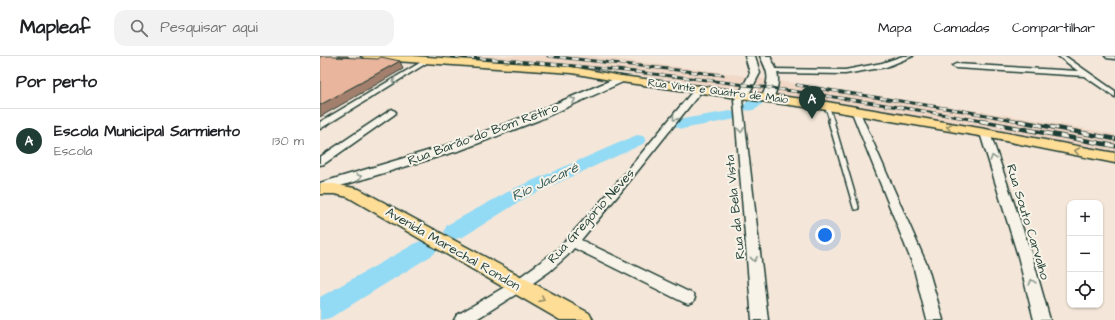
<!DOCTYPE html>
<html lang="pt">
<meta charset="utf-8">
<style>
body{margin:0;font-family:"Architects Daughter",sans-serif;background:#f2f2f2;color:#202124}
.controls{position:absolute;right:12px;bottom:12px;display:grid;overflow:hidden;border-radius:8px;box-shadow:0 1px 3px #0004}
.controls button{width:36px;height:36px;display:grid;place-items:center;padding:0;border:0;border-bottom:1px solid #e0e0e0;background:#fff;color:#202124;font:20px sans-serif}
.you{position:absolute;left:505px;top:179px;width:14px;height:14px;margin:-10px;border:3px solid #fff;border-radius:50%;background:#1a73e8;box-shadow:0 0 0 6px #1a73e833}
.badge{display:grid;place-items:center;width:26px;height:26px;border-radius:50%;background:#1f3d34;color:#fff;font-size:13px;font-weight:700}
.pin{position:absolute;translate:-50% -33px;filter:drop-shadow(0 1px 2px #0008)}
.pin::after{content:'';position:absolute;top:21px;width:14px;height:12px;background:inherit;clip-path:polygon(0 0,100% 0,50% 100%)}
.list{margin:0;padding:0;list-style:none}
h2{display:flex;justify-content:space-between;align-items:center;height:52px;margin:0;padding:0 16px;font-size:17px}
h2 small{font-size:13px;font-weight:400;color:#757577}
.list li{display:grid;grid-template-columns:26px 1fr auto;gap:12px;align-items:center;box-sizing:border-box;height:64px;padding:0 16px;border-top:1px solid #e0e0e0}
.list b{display:block;font-size:15px;white-space:nowrap}
.list p{margin:0;font-size:13px;white-space:nowrap;color:#757577}
.list em{font-size:13px;font-style:normal;color:#757577}
.icon{flex:none;width:22px;height:22px;fill:none;stroke:currentColor;stroke-width:2;stroke-linecap:round;stroke-linejoin:round}
.map{position:relative;flex:none;width:795px;height:264px;overflow:hidden}
header{display:flex;align-items:center;gap:24px;box-sizing:border-box;height:56px;padding:0 20px;background:#fff;border-bottom:1px solid #e0e0e0}
header strong{font-size:19px}
nav{display:flex;gap:22px;margin-inline-start:auto;font-size:14px}
.search{width:280px;height:36px;background:#f2f2f2;display:flex;align-items:center;gap:10px;box-sizing:border-box;padding:0 14px;border-radius:12px;color:#757577;font-size:15px}
main{display:flex}
aside{flex:1;background:#fff}
.map>svg:first-child{display:block}
</style>
<header>
<strong>Mapleaf</strong>
<div class="search"><svg class="icon" aria-label="search" viewBox="0 0 24 24"><circle cx="10" cy="10" r="6"/><path d="M15 15l6 6"/></svg>Pesquisar aqui</div>
<nav><a>Mapa</a><a>Camadas</a><a>Compartilhar</a></nav>
</header>
<main>
<aside>
<h2>Por perto<small></small></h2>
<ul class="list">
<li><span class="badge">A</span><div><b>Escola Municipal Sarmiento</b><p>Escola</p></div><em>130 m</em></li>
</ul>
</aside>
<div class="map">
<svg width="795" height="264" viewBox="0 0 795 264">
<rect width="100%" height="100%" fill="#f4e7d9"/>
<filter id="ink" filterUnits="userSpaceOnUse"><feTurbulence type="fractalNoise" baseFrequency=".025" numOctaves="2"/><feDisplacementMap in="SourceGraphic" scale="8" xChannelSelector="R" yChannelSelector="G"/><feConvolveMatrix kernelMatrix="1 2 1 2 8 2 1 2 1" color-interpolation-filters="sRGB"/></filter>
<g filter="url(#ink)">
<path fill="#f1d8c7" d="M85,0H270L392,15L711,63L795,78V97L583,58L282,14L201,7Z"/>
<g fill="none" stroke-linecap="round" stroke-linejoin="round">
<path fill="#93daf5" fill-rule="evenodd" d="M437,41L442,42L444,45C439,52 434,56 425,54L422,51C426,46 431,42 437,41Z
M410,55L416,57L418,60L416,63L362,73L356,71L354,68L356,65L362,63Z
M317,79L323,80L326,84L323,88L207,141L143,181L135,183L127,181L124,175L127,169L193,133Z
M106,184L114,186L118,192L114,198L10,262L0,264V241L98,186Z"/>
<g stroke="#1f3d34" stroke-width="6">
<path id="lane-far1" d="M507,50L512,66"/>
</g>
<g stroke="#1f3d34" stroke-width="8">
<path id="lane" d="M511,65L536,151"/>
</g>
<g stroke="#1f3d34" stroke-width="3">
<path id="street" d="M583,0H593L566,11L525,18L453,17L449,15L453,13L525,14L562,7Z
M738,0H745L795,35V41L764,20L636,12L632,10L636,8L758,15Z
M108,2L110,3V5L0,73V66Z
M377,30H380L384,32L300,137L261,184L373,238L375,242L373,246L368,248L363,246L254,192L247,200L230,215L203,234L155,264H134L137,259L193,226L237,194L292,133Z
M421,36H424L428,38L422,44L448,264H432L414,44Z
M535,51L539,54L607,209L623,264H607L593,209L531,54Z
M72,53L76,56L75,58L4,108L0,109V101Z
M665,74L670,77L712,200L730,264H714L698,200L660,77Z"/>
</g>
<g stroke="#1f3d34" stroke-width="3">
<path id="secondary" d="M425,0H435L440,17L429,38L424,41L419,38L430,17Z
M440,0H450C456,12 461,21 456,35C454,40 453,43 448,44L442,41C450,22 449,18 440,0Z
M785,0H795V3L787,2Z
M301,20L305,21L306,23L305,25L219,64L141,94L0,136V127L131,88L211,58Z"/>
</g>
<g stroke="#1f3d34" stroke-width="3">
<path id="primary" d="M41,0H93L252,11L301,20L507,46L665,73L795,97V107L665,81L507,54L301,26L252,17L46,3Z
M0,128H14L39,133L269,257L273,264H240L28,141L14,138H0Z"/>
</g>
<use href="#lane-far1" stroke="#f7f3e8" stroke-width="4"/>
<use href="#lane" stroke="#f7f3e8" stroke-width="5"/>
<use href="#street" fill="#f7f3e8" fill-rule="evenodd"/>
<use href="#secondary" fill="#f7f3e8" fill-rule="evenodd"/>
<use href="#primary" fill="#fedd96" fill-rule="evenodd"/>
<g stroke="#1f3d34" stroke-width="3">
<path id="rail-far1" d="M124,0C306,11 487,34 667,66
M228,0L403,19
M477,29L644,55L705,66"/>
</g>
<g stroke="#1f3d34" stroke-width="4.5">
<path id="rail" d="M661,65L795,90
M699,65L795,83"/>
</g>
<use href="#rail-far1" stroke="#f7f3e8" stroke-width="2" stroke-dasharray="6" stroke-linecap="butt"/>
<use href="#rail" stroke="#f7f3e8" stroke-width="3" stroke-dasharray="8" stroke-linecap="butt"/>
</g>
<path fill="#a37f6d" stroke="#1f3d34" d="M19,0H28L31,4L17,1Z
M80,5L83,13L0,61V49Z"/>
<path fill="#e9b59c" stroke="#1f3d34" d="M0,0H19L17,1L58,3L61,1L80,5L0,49Z"/>
<defs><path id="oneway-chevron" d="M-2-3.5L2.5 0L-2 3.5" fill="none" stroke-width="1.6" stroke-linecap="round" stroke-linejoin="round"/></defs>
<g stroke="#8b988e">
<use href="#oneway-chevron" transform="translate(75 25) rotate(149)"/>
<use href="#oneway-chevron" transform="translate(253 44) rotate(-24)"/>
<use href="#oneway-chevron" transform="translate(355 62) rotate(129)"/>
<use href="#oneway-chevron" transform="translate(421 74) rotate(84)"/>
<use href="#oneway-chevron" transform="translate(673 102) rotate(-108)"/>
<use href="#oneway-chevron" transform="translate(39 121) rotate(-17)"/>
<use href="#oneway-chevron" transform="translate(434 203) rotate(84)"/>
<use href="#oneway-chevron" transform="translate(712 226) rotate(-106)"/>
</g>
<g stroke="#8e8d65">
<use href="#oneway-chevron" transform="translate(629 71) rotate(-170)"/>
<use href="#oneway-chevron" transform="translate(757 95) rotate(-169)"/>
<use href="#oneway-chevron" transform="translate(222 243) rotate(28)"/>
</g>
</g>
<g text-anchor="middle" dominant-baseline="central" stroke-width="4" stroke-linejoin="round" paint-order="stroke">
<g font-size="11" fill="#1f3d34" stroke="#f7f3e8">
<text transform="translate(398 35) rotate(7)">Rua Vinte e Quatro de Maio</text>
</g>
<g font-size="13" fill="#1f3d34" stroke="#f7f3e8">
<text transform="translate(163 78) rotate(-20)">Rua Barão do Bom Retiro</text>
<text transform="translate(415 151) rotate(-96)">Rua da Bela Vista</text>
<text transform="translate(271 160) rotate(-48)">Rua Gregório Neves</text>
<text transform="translate(708 166) rotate(73)">Rua Souto Carvalho</text>
<text transform="translate(133 193) rotate(30)">Avenida Marechal Rondon</text>
</g>
<g font-size="14" font-style="italic" fill="#365c5b" stroke="#f7f3e8">
<text transform="translate(225 126) rotate(-25)">Rio Jacaré</text>
</g>
</g>
</svg>
<div class="controls">
<button>+</button>
<button>−</button>
<button><svg class="icon" aria-label="locate" viewBox="0 0 24 24"><circle cx="12" cy="12" r="6"/><path d="M12 2v4M12 18v4M2 12h4M18 12h4"/></svg></button>
</div>
<div class="you"></div>
<div class="pin badge" style="left:492px;top:63px">A</div>
</div>
</main>
